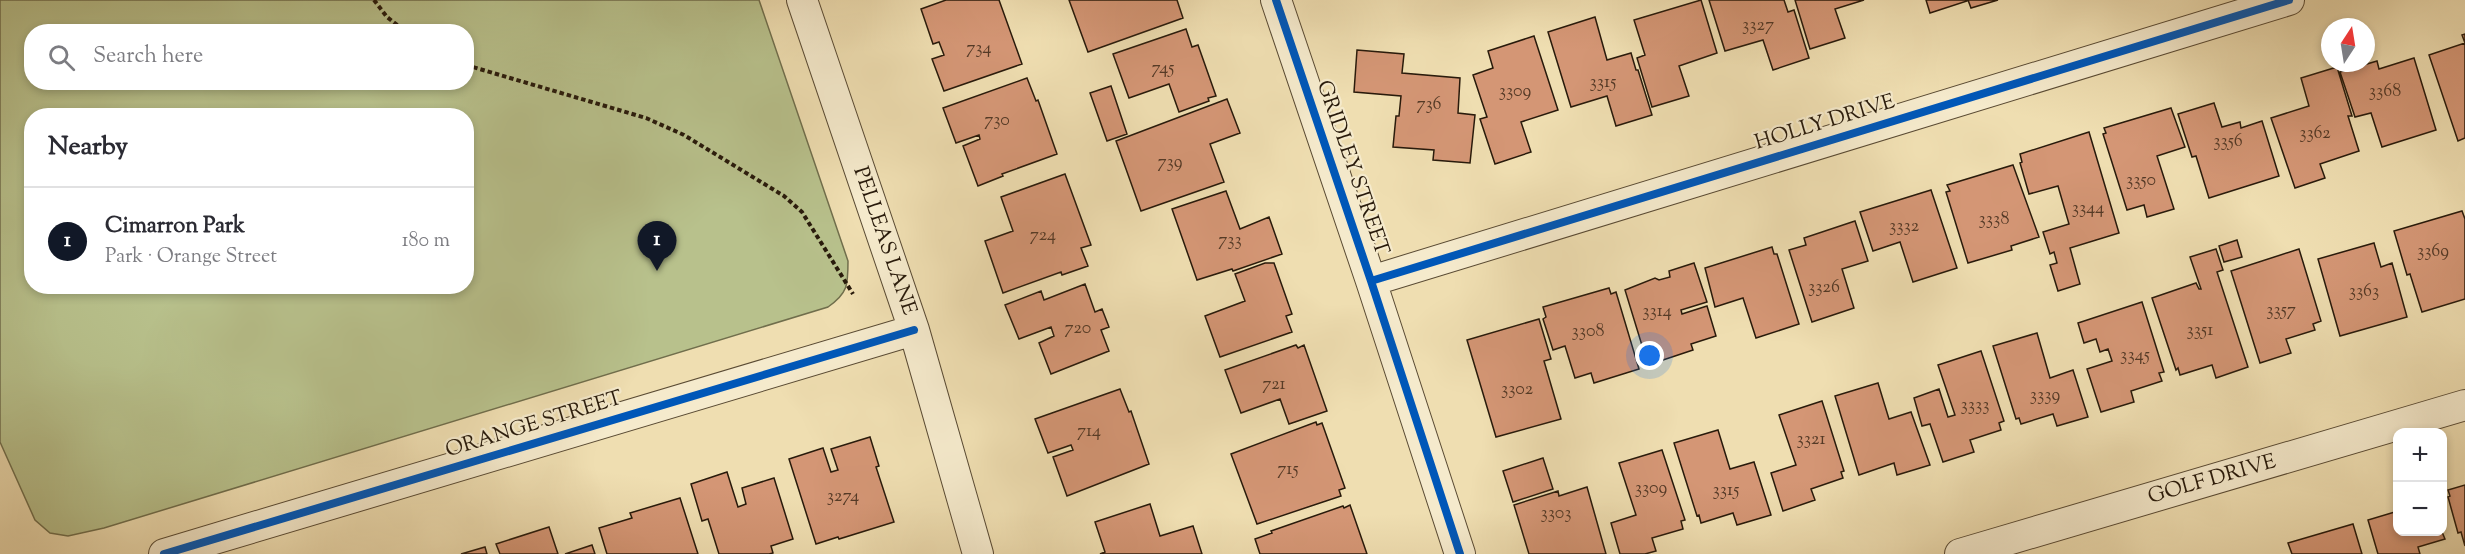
<!DOCTYPE html>
<meta charset="utf-8">
<style>
body{margin:0;font-family:"Sorts Mill Goudy",serif;background:#f2f2f3;color:#2b2b33}
.controls{position:absolute;right:18px;bottom:18px;display:grid;overflow:hidden;border-radius:12px;box-shadow:0 3px 9px #0003}
.controls button{width:54px;height:54px;display:grid;place-items:center;padding:0;border:0;border-bottom:2px solid #e1e1e2;background:#fff;color:#2b2b33;font:30px sans-serif}
.compass{position:absolute;left:2321px;top:18px;width:54px;height:54px;border-radius:50%;background:#fff;box-shadow:0 3px 9px #0003;rotate:12deg}
.you{position:absolute;left:1650px;top:356px;width:21px;height:21px;margin:-15px;border:4px solid #fff;border-radius:50%;background:#1a73e8;box-shadow:0 0 0 9px #1a73e833}
.badge{display:grid;place-items:center;width:39px;height:39px;border-radius:50%;background:#111827;color:#fff;font-size:20px;font-weight:700}
.pin{position:absolute;translate:-50% -50px;filter:drop-shadow(0 2px 3px #0008)}
.pin::after{content:'';position:absolute;top:32px;width:21px;height:18px;background:inherit;clip-path:polygon(0 0,100% 0,50% 100%)}
.list{margin:0;padding:0;list-style:none}
h2{display:flex;justify-content:space-between;align-items:center;height:78px;margin:0;padding:0 24px;font-size:26px}
h2 small{font-size:20px;font-weight:400;color:#7c7c81}
.list li{display:grid;grid-template-columns:39px 1fr auto;gap:18px;align-items:center;box-sizing:border-box;height:108px;padding:0 24px;border-top:2px solid #e1e1e2}
.list b{display:block;font-size:22px;white-space:nowrap}
.list p{margin:0;font-size:20px;white-space:nowrap;color:#7c7c81}
.list em{font-size:20px;font-style:normal;color:#7c7c81}
.icon{flex:none;width:33px;height:33px;fill:none;stroke:currentColor;stroke-width:2;stroke-linecap:round;stroke-linejoin:round}
.map{position:relative;flex:none;width:2465px;height:554px;overflow:hidden}
.search{position:absolute;background:#fff;box-shadow:0 3px 9px #0003;left:24px;top:24px;width:450px;height:66px;display:flex;align-items:center;gap:15px;box-sizing:border-box;padding:0 21px;border-radius:24px;color:#7c7c81;font-size:22px}
.panel{position:absolute;background:#fff;box-shadow:0 3px 9px #0003;left:24px;top:108px;width:450px;height:186px;border-radius:24px}
.map>svg:first-child{display:block}
</style>
<div class="map">
<svg width="2465" height="554" viewBox="0 0 2465 554">
<rect width="100%" height="100%" fill="#efdeb1"/>
<filter id="stains"><feTurbulence type="fractalNoise" baseFrequency=".00333" numOctaves="4"/><feColorMatrix values="0 0 0 0 .2 0 0 0 0 .09 0 0 0 0 .02 0 0 0 .5 -.17"/></filter>
<radialGradient id="worn" r=".72"><stop offset=".6" stop-color="#630" stop-opacity="0"/><stop offset="1" stop-color="#630" stop-opacity=".3"/></radialGradient>
<path fill="#b8c18c" stroke="#706e4c" stroke-width="1.5" fill-rule="evenodd" d="M0,0H759L848,261C848,285 848,293 828,307L104,528L68,536L50,533L35,520L0,442ZM32,32H466V82H32ZM32,116H466V286H32Z"/>
<path fill="#d49675" stroke="#281a0b" stroke-width="1.5" d="M946,0H999L1022,64L944,91L932,59L944,55L939,42L933,44L921,9Z
M1069,0H1177L1183,18L1088,52Z
M1701,0L1717,53L1679,66L1689,96L1652,107L1637,58L1645,55L1634,20Z
M1709,0H1784L1788,12L1794,10L1809,58L1773,70L1763,40L1725,51Z
M1795,0H1864L1835,9L1845,38L1810,49Z
M1926,0H1967V1L1930,13Z
M1968,0H1998L1971,8Z
M1595,17L1607,60L1631,53L1636,70H1638L1652,115L1616,126L1607,96L1571,107L1548,32Z
M1186,29L1192,47L1198,45L1216,96L1208,98L1209,101L1179,112L1169,84L1129,98L1113,54Z
M2465,34V138L2458,141L2429,55L2465,43L2462,35Z
M1534,36L1558,110L1521,122L1531,152L1495,164L1480,119L1487,117L1473,75L1493,68L1488,51Z
M1357,50L1404,54L1402,73L1460,78L1458,113L1475,115L1470,163L1433,160L1434,150L1393,147L1396,116H1399L1401,96L1354,92Z
M2414,58L2436,130L2382,147L2371,113L2355,117L2340,72L2377,61L2379,69Z
M2337,67L2352,116H2348L2359,151L2320,164L2325,178L2295,188L2271,118L2309,106L2301,78Z
M1027,78L1036,101L1038,100L1057,154L1002,174L1003,176L978,186L963,146L980,139L979,135L956,143L943,108Z
M1111,86L1127,134L1107,141L1090,93Z
M1227,99L1240,133L1210,144L1224,182L1141,211L1116,141Z
M2214,103L2222,127L2240,122L2241,128L2262,121L2279,176L2209,198L2196,156L2192,157L2178,114Z
M2171,108L2185,147L2157,156L2174,209L2147,217L2144,205L2127,210L2103,134L2106,133L2104,128Z
M2089,132L2119,233L2070,248L2080,284L2058,291L2050,265L2057,263L2054,252L2050,254L2043,232L2069,224L2058,186L2029,194L2020,163L2022,162L2020,154Z
M2013,165L2039,237L2011,246L2012,250L1968,263L1946,192L1950,191L1947,185Z
M1065,174L1091,245L1081,248L1088,266L1062,275L1061,272L1003,293L985,241L1013,231L1001,197Z
M1931,190L1957,268L1913,282L1900,242L1873,251L1860,212Z
M1226,191L1240,229L1269,217L1282,254L1233,271L1232,269L1197,280L1172,209Z
M2462,211L2465,219V299L2422,312L2410,274L2407,275L2394,231Z
M1855,221L1868,261L1842,269L1854,308L1812,322L1789,250L1806,245L1804,238Z
M2237,240L2242,257L2224,262L2219,246Z
M2374,243L2381,267L2392,263L2407,317L2340,336L2318,259Z
M1772,247L1774,254H1777L1799,324L1756,338L1743,298L1715,307L1705,268Z
M2216,249L2223,270L2217,272L2248,367L2216,378L2212,365L2180,375L2178,368L2176,370L2152,298L2196,283L2199,289H2201L2190,257Z
M2299,249L2321,321L2313,324L2315,330L2286,339L2291,353L2260,363L2231,271Z
M1265,263H1274L1292,314L1286,316L1292,332L1220,357L1205,316L1245,301L1235,274Z
M1694,263L1707,302L1681,310L1682,314L1707,306L1716,336L1691,344L1693,350L1648,365L1625,290L1655,278L1659,280L1670,277L1669,271Z
M1085,284L1095,312L1102,309L1109,327L1101,330L1109,351L1051,374L1039,343L1054,336L1051,327L1019,339L1005,305L1041,291L1044,300Z
M1609,288L1611,294L1616,292L1639,369L1594,383L1591,373L1575,378L1565,346L1553,350L1543,319L1546,317L1543,307Z
M2142,302L2164,372L2159,373L2162,381L2131,391L2134,402L2101,412L2087,369L2112,361L2108,349L2100,352L2096,339L2084,343L2078,323Z
M1539,319L1551,359L1544,361L1561,419L1496,437L1467,340Z
M2037,333L2050,378L2073,370L2088,417L2057,426L2053,414L2021,424L2019,418L2016,419L1993,346Z
M1296,345L1298,348L1304,345L1327,411L1289,424L1280,399L1241,413L1225,370Z
M1981,351L2004,421L1999,423L2001,430L1970,440L1974,452L1943,462L1930,424L1922,426L1914,398L1939,389L1948,417L1955,415L1938,365Z
M1878,383L1889,419L1911,412L1930,465L1897,475L1894,463L1859,475L1835,396Z
M1120,389L1129,412L1131,411L1149,464L1067,496L1053,457L1073,450L1071,445L1048,453L1035,419Z
M1822,401L1844,471L1841,472L1843,478L1811,489L1815,500L1783,511L1771,473L1796,465L1779,415Z
M1316,422L1317,425L1322,423L1345,488L1339,490L1341,496L1257,524L1231,454Z
M1718,430L1730,469L1754,462L1771,515L1737,525L1733,513L1701,523L1699,515L1697,516L1674,443Z
M870,437L879,466L876,467L894,522L839,539L838,537L816,544L789,459L823,448L831,472L838,470L831,449Z
M1662,450L1685,520L1681,521L1683,529L1652,538L1656,551L1645,554H1620L1611,523L1636,515L1619,463Z
M1543,458L1553,489L1513,502L1503,471Z
M727,472L738,507L746,504L742,488L774,478L793,539L771,546L773,553L769,554H719L708,519L702,521L691,484Z
M2465,485V546L2461,532L2458,533L2448,497L2450,496L2448,490Z
M1587,487L1606,554H1529L1514,505L1558,491L1559,496Z
M680,498L698,554H607L599,528L632,518L630,513Z
M1150,504L1160,536L1193,526L1202,554H1100L1105,552L1095,522Z
M1350,505L1367,554H1260L1255,539L1272,533L1271,531L1343,506L1344,508Z
M2398,511V532H2442L2445,539L2418,547L2420,554H2378L2368,520Z
M2353,524L2362,554H2292L2288,543Z
M549,527L558,554H500L496,544Z
M592,545L595,554H565Z
M485,547L487,554H461Z"/>
<g fill="none" stroke-linecap="round" stroke-linejoin="round">
<g stroke="#5a4b34" stroke-width="32">
<path id="street" d="M802,0L914,330L978,554
M1276,0L1371,281L1460,554
M1371,281L2289,0
M164,554L914,330
M1960,554L2465,405"/>
</g>
<path stroke="#281a0b" stroke-width="4" stroke-dasharray="4.5 3" stroke-linecap="butt" d="M374,0L387,17L406,32
M466,65L646,118L684,135L784,196L802,212L853,294"/>
<use href="#street" stroke="#f5eacc" stroke-width="30"/>
<g stroke="#f5eacc" stroke-width="11">
<path id="cycleway" d="M1276,0L1371,281L1460,554
M1371,281L2289,0
M164,554L914,330"/>
</g>
<use href="#cycleway" stroke="#0057b8" stroke-width="8"/>
</g>
<g text-anchor="middle" dominant-baseline="central" stroke-width="4.5" stroke-linejoin="round" paint-order="stroke">
<g font-size="18" fill="#533926">
<text x="1758" y="26">3327</text>
<text x="979" y="49">734</text>
<text x="1163" y="69">745</text>
<text x="1603" y="83">3315</text>
<text x="1515" y="92">3309</text>
<text x="2385" y="92">3368</text>
<text x="1429" y="105">736</text>
<text x="997" y="121">730</text>
<text x="2315" y="134">3362</text>
<text x="2228" y="142">3356</text>
<text x="1170" y="163">739</text>
<text x="2141" y="181">3350</text>
<text x="2088" y="209">3344</text>
<text x="1994" y="220">3338</text>
<text x="1904" y="227">3332</text>
<text x="1043" y="236">724</text>
<text x="1230" y="241">733</text>
<text x="2433" y="252">3369</text>
<text x="1824" y="288">3326</text>
<text x="2364" y="292">3363</text>
<text x="2281" y="311">3357</text>
<text x="1657" y="312">3314</text>
<text x="1078" y="329">720</text>
<text x="2200" y="331">3351</text>
<text x="1588" y="332">3308</text>
<text x="2135" y="356">3345</text>
<text x="1274" y="385">721</text>
<text x="1517" y="390">3302</text>
<text x="2045" y="396">3339</text>
<text x="1975" y="406">3333</text>
<text x="1089" y="432">714</text>
<text x="1811" y="440">3321</text>
<text x="1288" y="470">715</text>
<text x="1651" y="489">3309</text>
<text x="1726" y="491">3315</text>
<text x="843" y="497">3274</text>
<text x="1556" y="514">3303</text>
</g>
<g font-size="21" fill="#281a0b" stroke="#f5eacc">
<text transform="translate(1825 123) rotate(-17)">HOLLY DRIVE</text>
<text transform="translate(1352 168) rotate(71)">GRIDLEY STREET</text>
<text transform="translate(884 241) rotate(71)">PELLEAS LANE</text>
<text transform="translate(534 425) rotate(-17)">ORANGE STREET</text>
<text transform="translate(2212 480) rotate(-16)">GOLF DRIVE</text>
</g>
</g>
<rect width="100%" height="100%" filter="url(#stains)"/>
<rect width="100%" height="100%" fill="url(#worn)"/>
</svg>
<div class="controls">
<button>+</button>
<button>−</button>
</div>
<svg class="compass" viewBox="-18 -18 36 36"><path d="M0-13l5 13h-10z" fill="#e53935"/><path d="M0 13l5-13h-10z" fill="#7c7c81"/></svg>
<div class="you"></div>
<div class="pin badge" style="left:657px;top:271px">1</div>
<div class="search"><svg class="icon" aria-label="search" viewBox="0 0 24 24"><circle cx="10" cy="10" r="6"/><path d="M15 15l6 6"/></svg>Search here</div>
<section class="panel">
<h2>Nearby<small></small></h2>
<ul class="list">
<li><span class="badge">1</span><div><b>Cimarron Park</b><p>Park · Orange Street</p></div><em>180 m</em></li>
</ul>
</section>
</div>
